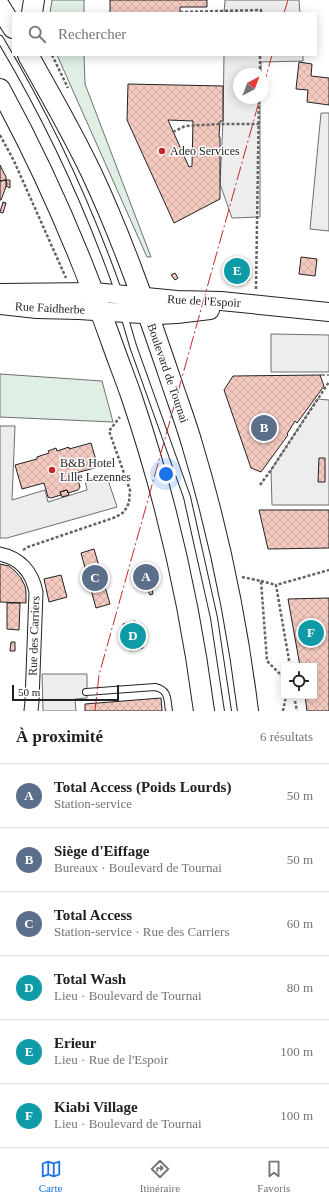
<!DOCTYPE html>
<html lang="fr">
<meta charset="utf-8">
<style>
body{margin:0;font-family:Georgia,serif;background:#f6f6f6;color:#202124}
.controls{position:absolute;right:12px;bottom:12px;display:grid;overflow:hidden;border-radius:0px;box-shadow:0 2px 10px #0003}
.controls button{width:36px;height:36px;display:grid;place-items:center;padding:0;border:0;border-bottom:1px solid #e0e0e0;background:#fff;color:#202124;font:20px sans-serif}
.compass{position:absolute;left:233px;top:68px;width:36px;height:36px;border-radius:50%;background:#fff;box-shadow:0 2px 10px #0003;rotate:42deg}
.scale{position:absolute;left:12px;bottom:10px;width:107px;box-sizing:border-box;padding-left:4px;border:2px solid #222;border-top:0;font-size:11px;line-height:14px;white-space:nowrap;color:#222;-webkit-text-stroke:3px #fff;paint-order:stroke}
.you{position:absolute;left:166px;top:474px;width:14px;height:14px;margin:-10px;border:3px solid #fff;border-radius:50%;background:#1a73e8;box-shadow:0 0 0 6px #1a73e833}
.badge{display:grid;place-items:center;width:26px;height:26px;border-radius:50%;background:#1a73e8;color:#fff;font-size:13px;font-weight:700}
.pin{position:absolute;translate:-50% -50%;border:2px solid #fff;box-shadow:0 1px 4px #0006}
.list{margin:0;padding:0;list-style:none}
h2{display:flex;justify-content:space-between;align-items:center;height:52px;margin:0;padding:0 16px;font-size:17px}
h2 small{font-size:13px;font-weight:400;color:#757577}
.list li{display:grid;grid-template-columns:26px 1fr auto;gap:12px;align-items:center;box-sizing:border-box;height:64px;padding:0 16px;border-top:1px solid #e0e0e0}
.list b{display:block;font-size:15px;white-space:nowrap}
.list p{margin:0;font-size:13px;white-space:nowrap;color:#757577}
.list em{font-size:13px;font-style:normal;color:#757577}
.icon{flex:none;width:22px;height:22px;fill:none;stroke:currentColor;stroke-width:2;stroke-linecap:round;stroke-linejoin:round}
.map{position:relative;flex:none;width:329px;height:711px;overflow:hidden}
.search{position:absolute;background:#fff;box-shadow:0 2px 10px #0003;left:12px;right:12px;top:12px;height:44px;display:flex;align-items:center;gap:10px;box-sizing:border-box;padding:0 14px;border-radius:0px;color:#757577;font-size:15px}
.sheet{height:436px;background:#fff}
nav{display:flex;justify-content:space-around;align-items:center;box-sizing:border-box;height:56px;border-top:1px solid #e0e0e0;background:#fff;font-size:11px;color:#757577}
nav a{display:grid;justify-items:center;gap:2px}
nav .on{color:#1a73e8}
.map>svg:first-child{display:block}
</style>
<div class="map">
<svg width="329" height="711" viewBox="0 0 329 711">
<defs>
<pattern id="building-cross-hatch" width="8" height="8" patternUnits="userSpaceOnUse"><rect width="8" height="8" fill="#f3c9c0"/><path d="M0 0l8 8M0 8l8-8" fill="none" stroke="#d0aca5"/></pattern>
</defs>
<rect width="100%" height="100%" fill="#fff"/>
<path fill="#e0efe3" stroke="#6f6f6f" d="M52,0H84V13H50Z
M57,55H84L85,84L151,257H147Z
M0,374L102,381L113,422L0,417Z"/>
<path fill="#ededed" stroke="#6f6f6f" d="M225,0H299L300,13H224Z
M224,55H303V61L261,62V74H239V98H260V217L232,218L220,184L223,121Z
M321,113H329V231L310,229Z
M271,334L329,335V372H271Z
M317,399L329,400V505H272L271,470Z
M0,426H15L12,500L45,490L48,502L87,490L85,480L106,474L117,507L7,538H0Z
M42,674H87V698L75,699L76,711H43Z"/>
<path fill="url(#building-cross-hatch)" stroke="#222" fill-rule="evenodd" d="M110,0H207V7H180V13H110Z
M299,62L312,64L311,76L329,78V105L307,102L308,90L296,89Z
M128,84L223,86V121H220L219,137H220V199L174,223L127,120ZM168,120L193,121L192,166L189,167Z
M0,165L6,177V180L0,181Z
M6,180H10V188L6,186Z
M6,180L7,184L1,200H0V181Z
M3,202L6,203L3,213L0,212Z
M301,257L317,259L315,276L299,274Z
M235,267L242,272L239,276L232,270Z
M175,273L178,278L175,280L171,275Z
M243,273L250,278L247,282L240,277Z
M320,375L324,386L297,423L295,421L287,434L288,435L261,472L251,468L224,390L233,376Z
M91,443L98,467L76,473L80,487L78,490L68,493L67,490L60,492L61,495L51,498L48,497L44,483L22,489L15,465L37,459V457L49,453L48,451L56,448L57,451L69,447V449Z
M319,458H325V482H318Z
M67,490L69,495L62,497L60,492Z
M259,510H329V548L268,549Z
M94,549L110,604L96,608L81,553Z
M0,564L9,566L15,571L21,578L25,586L26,592V603L0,602Z
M61,575L67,597L49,602L44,579Z
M152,589L153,594L150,595L148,591Z
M329,598V711H307L305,696H314V666H300L288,599Z
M7,603H20L19,630L7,629Z
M135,621L143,648L131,651L123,624Z
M11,642H15V651H10Z
M161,698L162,711H85V704Z"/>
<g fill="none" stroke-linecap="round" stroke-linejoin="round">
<g stroke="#222" stroke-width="8">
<path id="lane" d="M0,39C48,119 88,205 119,293
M124,315L133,346L187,497L214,618L228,711
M86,692L155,687C169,690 167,699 169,711"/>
</g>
<g stroke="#222" stroke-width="15">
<path id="street" d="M0,554C20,558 32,572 36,592L32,701L31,711"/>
</g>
<g stroke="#222" stroke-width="20">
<path id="secondary" d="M0,293L94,292L177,300L221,301L329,312
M0,305L37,309L79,310L157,315L177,314L210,310"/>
</g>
<g stroke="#222" stroke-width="22">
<path id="primary" d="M0,7L13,28
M32,13L34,0
M28,55C50,94 72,132 91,172C123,240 147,310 171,381C178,402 186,423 192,444C218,530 237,622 248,711
M0,89C45,171 81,255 112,343C118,360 125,378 131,395C166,498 190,604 204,711"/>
</g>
<path stroke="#646464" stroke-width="2.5" stroke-dasharray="3 2" stroke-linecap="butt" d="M180,12L261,10V13
M52,55L68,88
M260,74V55
M173,132L185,126L221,124H259
M0,135L14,161L66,278
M256,289L259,98
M260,485L271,470L329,382
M23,550L28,547L116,517L124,512L129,503L130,490L109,431L120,417
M242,577L261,581L267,661L284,678
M261,581L276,585
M290,666L276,585L329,570
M294,696L297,711
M283,711L286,696"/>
<use href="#lane" stroke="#fff" stroke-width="6"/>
<use href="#street" stroke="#fff" stroke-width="13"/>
<use href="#secondary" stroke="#fff" stroke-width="18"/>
<use href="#primary" stroke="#fff" stroke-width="20"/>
<path stroke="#222" stroke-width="1" stroke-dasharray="5 2" stroke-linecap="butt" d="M320,375H329"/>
<path stroke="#c62828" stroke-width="1" stroke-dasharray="14 3 2 3" stroke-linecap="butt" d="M284,13L288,0
M263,88L272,55
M95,711L99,675L260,98"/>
</g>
<g fill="#c62828" stroke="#fff" stroke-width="1.5">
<circle cx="162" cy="151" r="4"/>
<circle cx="52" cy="470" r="4"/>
</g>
<g text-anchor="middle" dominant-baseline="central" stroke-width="3" stroke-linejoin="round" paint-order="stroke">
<g font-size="12" fill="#222" stroke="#fff" text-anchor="start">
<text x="170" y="151">Adeo Services</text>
<text x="60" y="463">B&amp;B Hotel<tspan x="60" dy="14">Lille Lezennes</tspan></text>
</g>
<g font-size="12" fill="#222" stroke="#fff">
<text transform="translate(204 301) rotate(3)">Rue de l'Espoir</text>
<text transform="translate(50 308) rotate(3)">Rue Faidherbe</text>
<text transform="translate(168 373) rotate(71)">Boulevard de Tournai</text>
<text transform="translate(34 636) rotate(-88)">Rue des Carriers</text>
</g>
</g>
</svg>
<div class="controls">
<button><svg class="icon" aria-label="locate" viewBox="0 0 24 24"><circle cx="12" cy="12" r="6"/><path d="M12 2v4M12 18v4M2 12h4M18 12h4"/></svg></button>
</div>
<svg class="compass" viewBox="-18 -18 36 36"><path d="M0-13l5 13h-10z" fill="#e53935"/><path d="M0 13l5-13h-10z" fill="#757577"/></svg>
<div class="scale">50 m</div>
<div class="you"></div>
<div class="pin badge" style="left:146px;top:577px;background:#5c6f8a">A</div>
<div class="pin badge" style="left:264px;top:428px;background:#5c6f8a">B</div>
<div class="pin badge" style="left:95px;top:578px;background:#5c6f8a">C</div>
<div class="pin badge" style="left:133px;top:636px;background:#0f9aa8">D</div>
<div class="pin badge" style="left:237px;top:271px;background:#0f9aa8">E</div>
<div class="pin badge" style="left:311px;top:633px;background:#0f9aa8">F</div>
<div class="search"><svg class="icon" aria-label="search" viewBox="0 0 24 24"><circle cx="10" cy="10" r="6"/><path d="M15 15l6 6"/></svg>Rechercher</div>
</div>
<section class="sheet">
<h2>À proximité<small>6 résultats</small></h2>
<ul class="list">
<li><span class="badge" style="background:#5c6f8a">A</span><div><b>Total Access (Poids Lourds)</b><p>Station-service</p></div><em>50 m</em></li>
<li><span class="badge" style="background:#5c6f8a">B</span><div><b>Siège d'Eiffage</b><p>Bureaux · Boulevard de Tournai</p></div><em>50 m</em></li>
<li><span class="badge" style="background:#5c6f8a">C</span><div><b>Total Access</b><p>Station-service · Rue des Carriers</p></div><em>60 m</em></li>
<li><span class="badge" style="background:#0f9aa8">D</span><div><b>Total Wash</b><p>Lieu · Boulevard de Tournai</p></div><em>80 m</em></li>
<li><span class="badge" style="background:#0f9aa8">E</span><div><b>Erieur</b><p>Lieu · Rue de l'Espoir</p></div><em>100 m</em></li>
<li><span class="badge" style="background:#0f9aa8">F</span><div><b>Kiabi Village</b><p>Lieu · Boulevard de Tournai</p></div><em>100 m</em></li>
</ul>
</section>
<nav>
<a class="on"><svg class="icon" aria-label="map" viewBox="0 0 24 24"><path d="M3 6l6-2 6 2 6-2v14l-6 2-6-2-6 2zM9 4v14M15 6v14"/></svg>Carte</a>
<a><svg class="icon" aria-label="directions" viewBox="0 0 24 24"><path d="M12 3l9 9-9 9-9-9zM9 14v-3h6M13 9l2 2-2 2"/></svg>Itinéraire</a>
<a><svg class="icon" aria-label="saved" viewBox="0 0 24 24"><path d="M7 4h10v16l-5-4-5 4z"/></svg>Favoris</a>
</nav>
